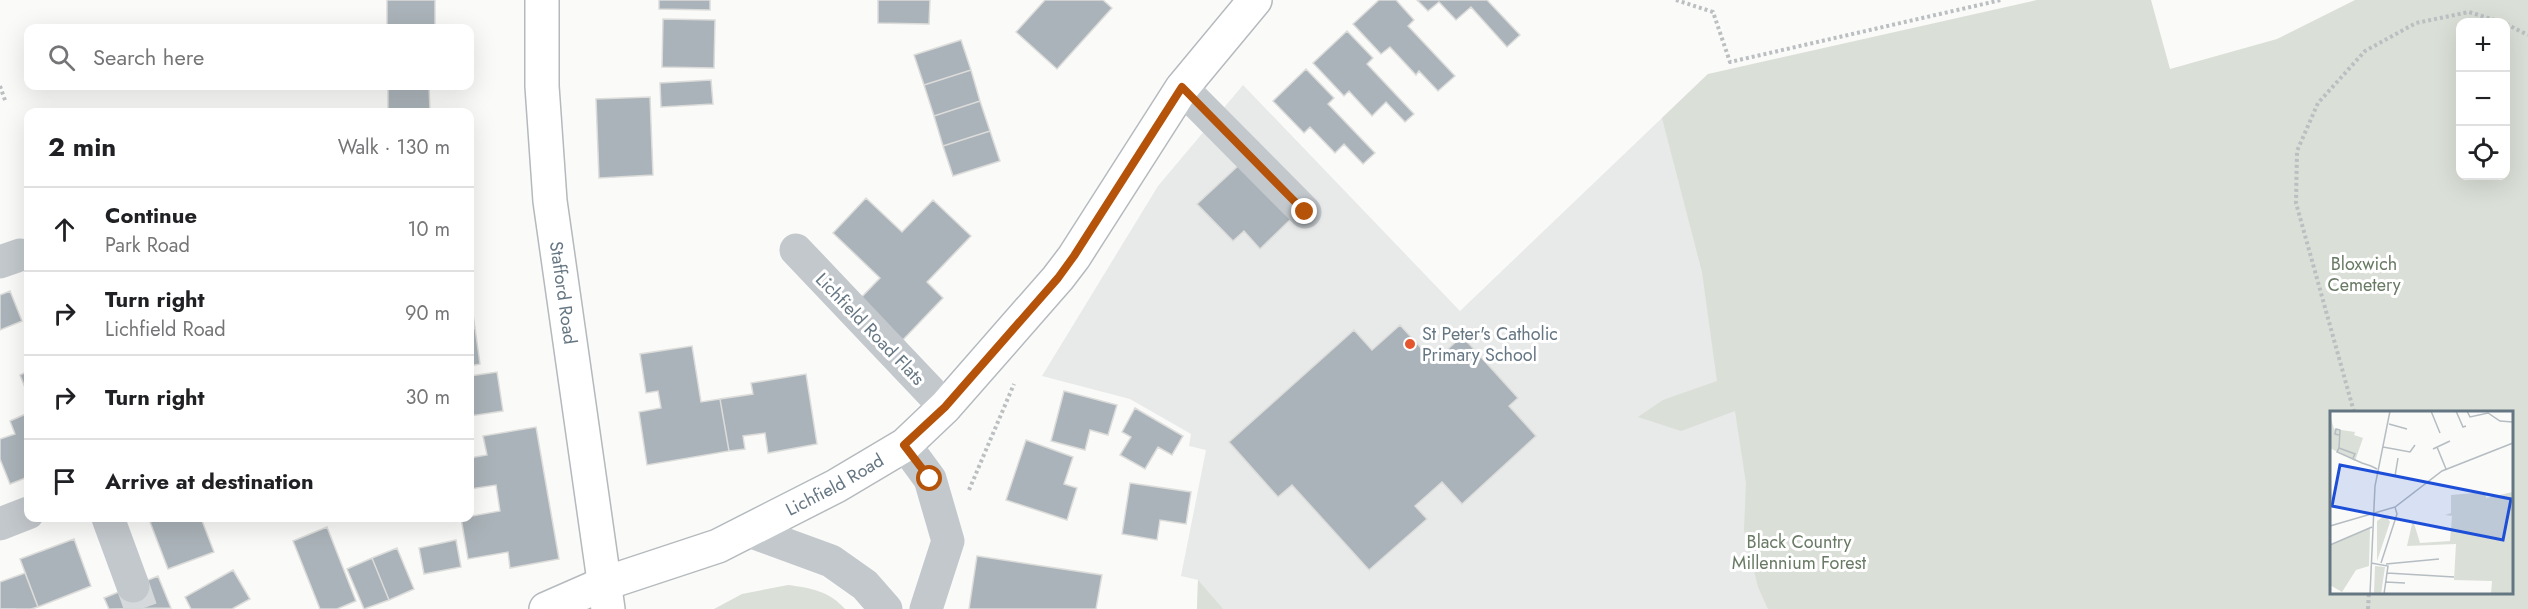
<!DOCTYPE html>
<meta charset="utf-8">
<style>
body{margin:0;font-family:Jost,sans-serif;background:#f6f6f6;color:#202124}
.controls{position:absolute;right:18px;top:18px;display:grid;overflow:hidden;border-radius:12px;box-shadow:0 6px 24px #0002}
.controls button{width:54px;height:54px;display:grid;place-items:center;padding:0;border:0;border-bottom:2px solid #e0e0e0;background:#fff;color:#202124;font:30px sans-serif}
.stop{position:absolute;width:18px;height:18px;margin:-14px;border:4px solid #b45309;border-radius:50%;background:#fff}
.stop.end{background:#b45309;border-color:#fff;box-shadow:0 2px 6px #0008}
.list{margin:0;padding:0;list-style:none}
h2{display:flex;justify-content:space-between;align-items:center;height:78px;margin:0;padding:0 24px;font-size:26px}
h2 small{font-size:20px;font-weight:400;color:#757577}
.list li{display:grid;grid-template-columns:39px 1fr auto;gap:18px;align-items:center;box-sizing:border-box;height:84px;padding:0 24px;border-top:2px solid #e0e0e0}
.list b{display:block;font-size:22px;white-space:nowrap}
.list p{margin:0;font-size:20px;white-space:nowrap;color:#757577}
.list em{font-size:20px;font-style:normal;color:#757577}
.icon{flex:none;width:33px;height:33px;fill:none;stroke:currentColor;stroke-width:2;stroke-linecap:round;stroke-linejoin:round}
.map{position:relative;flex:none;width:2528px;height:609px;overflow:hidden}
.search{position:absolute;background:#fff;box-shadow:0 6px 24px #0002;left:24px;top:24px;width:450px;height:66px;display:flex;align-items:center;gap:15px;box-sizing:border-box;padding:0 21px;border-radius:12px;color:#757577;font-size:22px}
.panel{position:absolute;background:#fff;box-shadow:0 6px 24px #0002;left:24px;top:108px;width:450px;height:414px;border-radius:12px}
.map>svg:first-child{display:block}
</style>
<div class="map">
<svg width="2528" height="609" viewBox="0 0 2528 609">
<rect width="100%" height="100%" fill="#fafaf8"/>
<path fill="#e8e9e9" d="M1708,74L1818,609H1197L1198,580L1181,576L1206,450L1189,446L1191,434L1130,399L1042,376L1158,186L1243,85L1460,311Z"/>
<path fill="#dadfd7" fill-rule="evenodd" d="M2037,0H2151L2170,69L2277,39L2355,0H2528V609H1768L1758,587L1744,530L1746,483L1735,411L1681,431L1638,417L1663,400L1717,381L1702,272L1662,118L1708,74ZM2460,22H2506V176H2460ZM2512,412V592H2332V412Z
M1198,580L1223,609H1197Z
M788,585C811,588 829,591 845,609H714L742,594Z"/>
<path fill="#aab3b9" stroke="#dcdcda" stroke-width="1.5" d="M387,0H435V28H387Z
M659,0H710V10L659,9Z
M878,0H930L929,24L878,23Z
M1045,0H1103L1112,8L1057,69L1016,32Z
M1379,0H1396L1414,20L1408,26L1455,76L1438,91L1419,71L1416,75L1390,47L1381,54L1353,24Z
M1417,0H1487L1520,35L1507,47L1471,7L1456,20L1439,2L1428,11Z
M663,19L715,20L714,68L662,67Z
M1347,31L1373,58L1367,64L1414,114L1405,122L1386,102L1372,116L1349,91L1344,96L1313,63Z
M961,40L971,70L924,85L914,55Z
M1306,69L1334,98L1328,104L1375,153L1363,164L1344,144L1335,153L1310,127L1304,133L1273,101Z
M971,70L980,101L934,116L924,85Z
M711,80L713,104L661,107L660,83Z
M388,86H429L430,112H388Z
M650,97L653,175L599,178L596,99Z
M980,101L990,131L943,146L934,116Z
M990,131L1000,161L953,176L943,146Z
M1239,165L1291,219L1260,249L1244,231L1233,241L1197,204Z
M866,198L902,232L933,200L971,236L927,282L943,298L897,346L854,305L880,278L833,233Z
M10,291L22,321L0,330V295Z
M470,294L475,328L470,329Z
M1400,325L1434,362L1462,336L1518,398L1509,406L1536,436L1462,504L1442,482L1415,506L1427,519L1369,570L1292,485L1278,497L1229,442L1354,330L1372,350Z
M475,328L480,364L470,366V329Z
M692,346L701,402L720,399L729,451L647,465L639,412L661,408L658,391L646,393L640,354Z
M28,371V395L20,375Z
M497,372L503,411L470,416V376Z
M806,374L817,444L768,453L765,433L743,436L745,449L729,451L720,399L753,394L751,383Z
M1064,391L1117,405L1108,435L1090,430L1085,450L1051,441Z
M1135,408L1183,436L1172,455L1158,447L1145,469L1120,455L1131,437L1122,432Z
M28,413V477L10,484L0,459V439L15,434L10,421Z
M536,427L559,559L510,568L508,552L468,559L461,518L500,511L496,485L470,489V458L487,455L483,436Z
M1026,440L1073,457L1064,484L1077,488L1067,520L1006,500Z
M1130,483L1191,492L1186,524L1160,520L1157,540L1122,534Z
M163,518H201L214,552L168,569L150,522Z
M327,527L356,601L337,609H320L293,541Z
M74,539L91,586L38,607L20,559Z
M456,540L461,567L424,574L419,548Z
M397,548L414,589L389,600L372,558Z
M977,556L1102,575L1096,609H969Z
M372,558L389,600L364,609L347,569Z
M233,570L250,599L232,609H191L185,597Z
M25,573L38,607L31,609H0V582Z
M158,576L171,608L109,609L104,598Z"/>
<g fill="none" stroke-linecap="round" stroke-linejoin="round">
<path stroke="#d5d9db" stroke-width="33" stroke-dasharray="33 16" stroke-linecap="butt" d="M133,586L141,609
M0,608V609"/>
<g stroke="#b5babe" stroke-width="36">
<g id="major">
<path id="s1" d="M546,609L603,584L718,546L836,486L905,445L945,407L1058,278L1074,257L1182,88L1255,0"/>
</g>
</g>
<g stroke="#b4b9bd" stroke-width="36">
<g id="highway">
<path id="s2" d="M542,0V86L550,201L608,609"/>
</g>
</g>
<path stroke="#bbbfc2" stroke-width="4" stroke-dasharray="3 3" stroke-linecap="butt" d="M1676,0L1713,12L1730,62L2001,0
M2506,24L2528,35
M0,86L6,103
M2354,412L2296,203L2297,151L2318,103L2365,51L2416,23L2469,12L2501,22
M969,490L1014,384
M2368,609L2369,592"/>
<path stroke="#c3c8cc" stroke-width="33" d="M1182,88L1305,212
M796,250L945,407
M0,262L20,255
M905,445L930,479L948,541L926,609
M108,518L133,586
M0,524L28,513
M749,531L831,561L865,585L886,609"/>
<use href="#major" stroke="#fff" stroke-width="33"/>
<use href="#highway" stroke="#fff" stroke-width="33"/>
</g>
<g fill="none" stroke-linecap="round" stroke-linejoin="round">
<path stroke="#b45309" stroke-width="8" d="M930,479L904,445L945,407L1058,278L1074,256L1182,87L1305,212"/>
</g>
<circle fill="#e4572e" stroke="#fff" stroke-width="2" cx="1410" cy="344" r="6"/>
<g text-anchor="middle" dominant-baseline="central" stroke-width="6" stroke-linejoin="round" paint-order="stroke">
<g font-size="18" fill="#687a64" stroke="#fff">
<text x="2364" y="264">Bloxwich<tspan x="2364" dy="21">Cemetery</tspan></text>
<text x="1799" y="542">Black Country<tspan x="1799" dy="21">Millennium Forest</tspan></text>
</g>
<g font-size="18" fill="#657683" stroke="#fff">
<text stroke="none"><textPath href="#s2" startOffset="294">Stafford Road</textPath></text>
<text transform="translate(870 329) rotate(46)">Lichfield Road Flats</text>
<text stroke="none"><textPath href="#s1" startOffset="315">Lichfield Road</textPath></text>
</g>
<g font-size="18" fill="#657683" stroke="#fff" text-anchor="start">
<text x="1422" y="334">St Peter's Catholic<tspan x="1422" dy="21">Primary School</tspan></text>
</g>
</g>
<g transform="translate(2330 411)">
<rect width="183" height="183" fill="#fafaf8"/>
<path d="M0,4L4,18L25,21L24,24L33,27L25,50L0,37ZM155,81L156,87L183,81V183H161L162,170L124,169L126,133L77,135L83,109L90,132L120,130L122,105L115,104L121,102V84ZM56,104L60,111L47,150V110ZM40,117L39,155L26,159L12,181L0,174V134ZM45,155L55,156L51,183H44Z" fill="#dadfd7"/>
<path fill="none" stroke="#b5bdc2" stroke-width="1.5" d="M101,0L110,22M126,0L133,16L136,15M137,0L140,6L158,2L170,10L183,11M59,13L77,18M53,36L80,41L85,34M107,36L116,58M9,37L10,19L6,18L5,23L9,24M103,38L120,30M23,47L25,43L9,37L7,41L32,52L41,55L47,58M65,65L68,47M0,115L65,96L112,60L183,32M0,134L42,116M41,152L58,155L54,183M51,152L67,103L65,96M56,153L109,148M57,162L124,166M55,171L75,172M40,183L45,75L60,0M96,183H143"/>
<path fill="#1d4ed8" fill-opacity="0.15" stroke="#1d4ed8" stroke-width="3" d="M10,54L181,88L173,129L2,95Z"/>
<rect width="183" height="183" fill="none" stroke="#657683" stroke-width="3"/>
</g>
</svg>
<div class="controls">
<button>+</button>
<button>−</button>
<button><svg class="icon" aria-label="locate" viewBox="0 0 24 24"><circle cx="12" cy="12" r="6"/><path d="M12 2v4M12 18v4M2 12h4M18 12h4"/></svg></button>
</div>
<div class="stop" style="left:930px;top:479px"></div>
<div class="stop end" style="left:1305px;top:212px"></div>
<div class="search"><svg class="icon" aria-label="search" viewBox="0 0 24 24"><circle cx="10" cy="10" r="6"/><path d="M15 15l6 6"/></svg>Search here</div>
<section class="panel">
<h2>2 min<small>Walk · 130 m</small></h2>
<ul class="list">
<li><svg class="icon" aria-label="ahead" viewBox="0 0 24 24"><path d="M12 20V5M6 11l6-6 6 6"/></svg><div><b>Continue</b><p>Park Road</p></div><em>10 m</em></li>
<li><svg class="icon" aria-label="right" viewBox="0 0 24 24"><path d="M7 20v-9h11M14 6l5 5-5 5"/></svg><div><b>Turn right</b><p>Lichfield Road</p></div><em>90 m</em></li>
<li><svg class="icon" aria-label="right" viewBox="0 0 24 24"><path d="M7 20v-9h11M14 6l5 5-5 5"/></svg><div><b>Turn right</b></div><em>30 m</em></li>
<li><svg class="icon" aria-label="arrive" viewBox="0 0 24 24"><path d="M6 21V4h12l-3 4 3 4H6"/></svg><div><b>Arrive at destination</b></div></li>
</ul>
</section>
</div>
